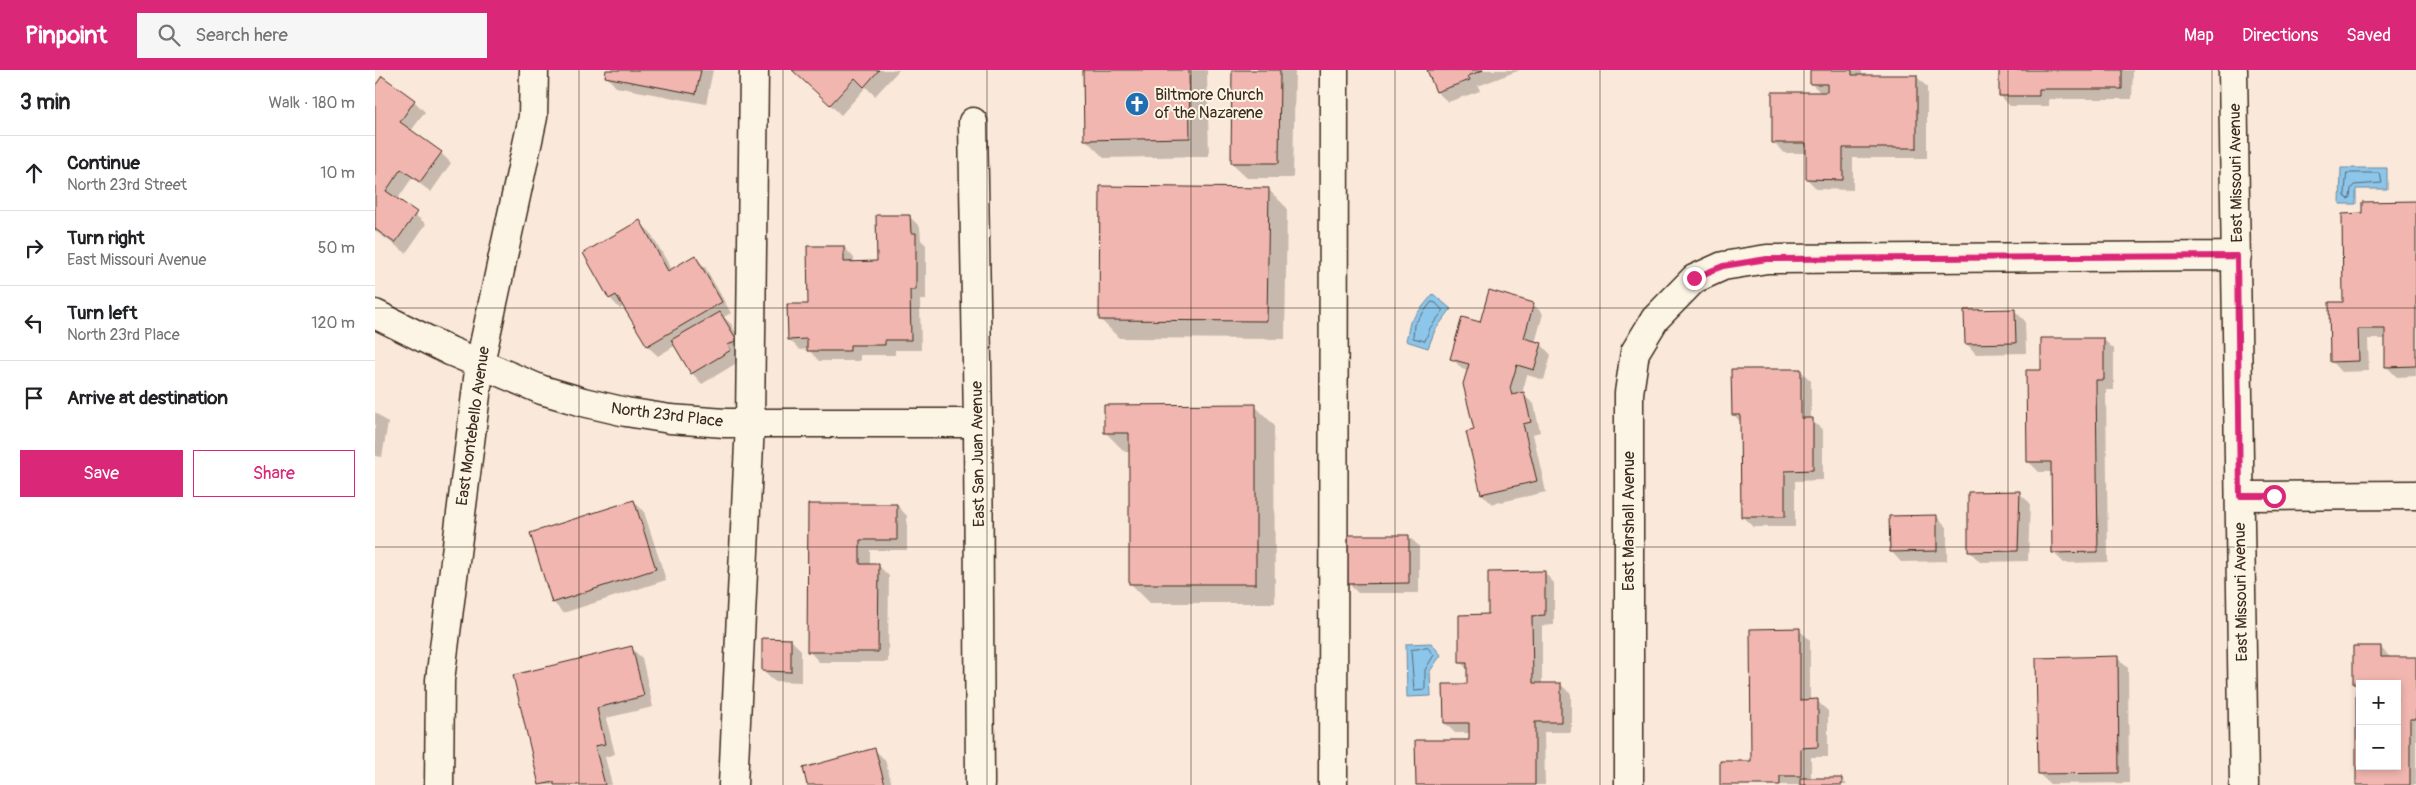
<!DOCTYPE html>
<meta charset="utf-8">
<style>
body{margin:0;font-family:Pangolin,sans-serif;background:#f6f6f6;color:#202124}
.controls{position:absolute;right:15px;bottom:15px;display:grid;overflow:hidden;border-radius:0px;box-shadow:0 2px 8px #0003}
.controls button{width:45px;height:45px;display:grid;place-items:center;padding:0;border:0;border-bottom:1px solid #e0e0e0;background:#fff;color:#202124;font:25px sans-serif}
.stop{position:absolute;width:15px;height:15px;margin:-11px;border:4px solid #db2777;border-radius:50%;background:#fff}
.stop.end{background:#db2777;border-color:#fff;box-shadow:0 1px 5px #0008}
.list{margin:0;padding:0;list-style:none}
h2{display:flex;justify-content:space-between;align-items:center;height:65px;margin:0;padding:0 20px;font-size:21px}
h2 small{font-size:16px;font-weight:400;color:#757577}
.list li{display:grid;grid-template-columns:32px 1fr auto;gap:15px;align-items:center;box-sizing:border-box;height:75px;padding:0 20px;border-top:1px solid #e0e0e0}
.list b{display:block;font-size:19px;white-space:nowrap}
.list p{margin:0;font-size:16px;white-space:nowrap;color:#757577}
.list em{font-size:16px;font-style:normal;color:#757577}
.actions{display:flex;gap:10px;padding:15px 20px}
.actions a{flex:1;padding:11px 0;border:1px solid #db2777;border-radius:0px;text-align:center;font-size:18px;color:#db2777}
.actions .main{background:#db2777;color:#fff}
.icon{flex:none;width:28px;height:28px;fill:none;stroke:currentColor;stroke-width:2;stroke-linecap:round;stroke-linejoin:round}
.map{position:relative;flex:none;width:2041px;height:715px;overflow:hidden}
header{display:flex;align-items:center;gap:30px;box-sizing:border-box;height:70px;padding:0 25px;background:#db2777;color:#fff}
header strong{font-size:24px}
nav{display:flex;gap:28px;margin-inline-start:auto;font-size:18px}
.search{width:350px;height:45px;background:#f6f6f6;display:flex;align-items:center;gap:12px;box-sizing:border-box;padding:0 18px;border-radius:0px;color:#757577;font-size:19px}
main{display:flex}
aside{flex:1;background:#fff}
.map>svg:first-child{display:block}
</style>
<header>
<strong>Pinpoint</strong>
<div class="search"><svg class="icon" aria-label="search" viewBox="0 0 24 24"><circle cx="10" cy="10" r="6"/><path d="M15 15l6 6"/></svg>Search here</div>
<nav><a>Map</a><a>Directions</a><a>Saved</a></nav>
</header>
<main>
<aside>
<h2>3 min<small>Walk · 180 m</small></h2>
<ul class="list">
<li><svg class="icon" aria-label="ahead" viewBox="0 0 24 24"><path d="M12 20V5M6 11l6-6 6 6"/></svg><div><b>Continue</b><p>North 23rd Street</p></div><em>10 m</em></li>
<li><svg class="icon" aria-label="right" viewBox="0 0 24 24"><path d="M7 20v-9h11M14 6l5 5-5 5"/></svg><div><b>Turn right</b><p>East Missouri Avenue</p></div><em>50 m</em></li>
<li><svg class="icon" aria-label="left" viewBox="0 0 24 24"><path d="M17 20v-9H6M10 6l-5 5 5 5"/></svg><div><b>Turn left</b><p>North 23rd Place</p></div><em>120 m</em></li>
<li><svg class="icon" aria-label="arrive" viewBox="0 0 24 24"><path d="M6 21V4h12l-3 4 3 4H6"/></svg><div><b>Arrive at destination</b></div></li>
</ul>
<div class="actions"><a class="main">Save</a><a>Share</a></div>
</aside>
<div class="map">
<svg width="2041" height="715" viewBox="0 0 2041 715">
<rect width="100%" height="100%" fill="#fae8da"/>
<filter id="ink" filterUnits="userSpaceOnUse"><feTurbulence type="fractalNoise" baseFrequency=".02" numOctaves="2"/><feDisplacementMap in="SourceGraphic" scale="10" xChannelSelector="R" yChannelSelector="G"/><feConvolveMatrix kernelMatrix="1 2 1 2 8 2 1 2 1" color-interpolation-filters="sRGB"/></filter>
<g filter="url(#ink)">
<path fill="#8cc6eb" stroke="#6c8899" d="M1966,98H2012V119H1981V134H1965Z
M1058,224L1076,239L1060,260L1053,278L1031,271L1035,252Z
M1056,573L1066,585L1055,601L1056,626L1032,627L1031,574Z"/>
<path fill="#0003" d="M232,0H338L331,34L241,17L231,6Z
M419,0H524L500,26L491,17L466,45Z
M709,0H832L834,86L729,88L710,69Z
M858,0H920L918,108H872L857,93Z
M1054,0H1145L1103,16L1105,21L1073,32L1062,22Z
M1437,0H1487V6H1541L1552,17V88H1478V120L1442,119L1432,109V83H1409L1399,73L1446,23L1436,13Z
M1625,0H1758L1757,29H1674V36H1635L1625,26Z
M7,8L39,31L50,42L36,61L66,83L76,93L56,122L37,108L22,130L51,154L31,183L0,161V18Z
M893,119L912,138L910,269L744,268L725,249Z
M2041,133V306L2022,307L2011,296V269H1993L1994,301L1966,302L1956,291L1988,144Z
M535,147L545,157L546,170L551,175V230H545L546,280H520V285H485V291H444L433,279L425,280L414,269L469,177L479,188V193H503Z
M264,152L275,162L297,200L320,187L330,197L356,243L349,247L356,254L371,281L365,291L327,314L317,303L301,275L283,286L272,276L249,236L245,239L235,228Z
M1158,234L1168,244L1160,273L1166,274L1176,285L1169,310L1152,305L1147,324L1159,334L1165,362L1158,364L1171,422L1117,434L1107,424L1093,301L1087,299L1077,288L1106,254Z
M1640,241L1650,251L1651,283L1601,284L1591,273Z
M1728,269L1739,279V320H1731L1733,492L1689,493L1678,482L1677,402H1664L1654,392L1668,301Z
M1425,300L1436,311V350L1448,360V410L1420,411V457H1378L1367,446V353L1358,344Z
M880,336L899,355L900,533H775L756,514L755,382H750L731,363Z
M0,342L13,353L7,387L0,386Z
M1644,423L1655,433L1653,491L1605,492L1594,481Z
M259,431L269,442L291,510L188,543L178,532Z
M434,435H522L532,446V480H495V496H504L514,506L513,592H444L434,581Z
M1561,446L1572,457V491L1526,492L1516,481Z
M1033,466L1044,476V523H983L973,513Z
M1169,502L1179,513V555L1167,556V614H1185L1196,624V662H1169L1170,715H1042L1095,671V663H1080L1070,653L1093,616V600L1085,592L1114,546Z
M1424,560L1435,570V631H1442L1453,641V687H1436V709H1467L1472,715H1346L1377,692Z
M416,570L426,580V612L399,611L388,601Z
M2005,577L2016,588H2041V715H1982L1985,696H2022V614H1985V619L1979,614Z
M256,578L267,588L278,637L231,648L240,684L230,687L237,715H166L140,606Z
M1742,588L1753,598L1754,713L1675,714L1664,704Z
M499,679L510,690L517,715H434Z"/>
<g fill="none" stroke-linecap="round" stroke-linejoin="round">
<path stroke="#5b6870" stroke-width="1" d="M1972,103H2005L2007,113L1979,115L1976,119L1975,128L1972,129L1970,126Z
M1057,232L1061,233L1068,241L1055,258L1050,271L1038,268L1039,255Z
M1053,578L1059,585L1050,600V620L1039,621L1036,580Z"/>
</g>
<path fill="#f1b6af" stroke="#3b2a1e" d="M231,0H326L321,24L230,7Z
M417,0H504L489,17L480,8L455,35Z
M708,0H814L815,68L709,70Z
M857,0H905L904,93H856Z
M1052,0H1108L1093,6L1095,10L1061,22Z
M1435,0H1477V5H1542V78H1468V110L1431,109V73H1397V22H1452V14H1435Z
M1624,0H1747V19H1664V26H1624Z
M7,6L40,30L25,52L67,82L45,112L26,99L11,121L42,142L20,173L0,159V16Z
M725,116L894,118L892,251L724,250Z
M2041,131V296L2010,297V259H1983L1984,291L1955,292L1954,232H1968L1967,144L1987,143V132Z
M501,145H535L536,163H541V220H535L536,270H510V275H475V281H432V269L413,270L412,234H433L432,176H469V192L502,191Z
M265,150L293,201L320,185L347,232L272,276L241,225L234,229L208,183Z
M1114,220L1159,233L1149,268L1167,273L1159,300L1142,295L1135,318L1137,325L1149,322L1156,352L1148,354L1162,411L1106,424L1091,362L1099,360L1088,314L1094,294L1075,289L1087,247L1105,252Z
M1640,239L1641,273L1590,274L1589,240Z
M345,242L362,270L353,275L356,280L316,304L296,270Z
M1666,268H1729V310H1721L1723,482L1677,483L1676,392H1652L1651,300H1666Z
M1356,299H1426V348H1438V400L1410,401V447H1366L1365,345H1357Z
M881,334V514H754V363H729V335Z
M1645,421L1643,481L1593,482V422Z
M259,430L281,499L177,533L155,463Z
M433,434H522V470H485V494H504L503,582H432Z
M1562,445V481L1515,482L1514,446Z
M971,465H1034V513L972,514Z
M1170,501V545L1157,546L1158,613H1186V652H1160V715H1041L1040,670H1094V653H1069L1068,614H1092V593H1084V545L1113,544V502Z
M1425,558V630L1443,629V677L1426,678V706H1405V715H1345V691H1376L1375,559Z
M387,568L416,569V602L387,601Z
M257,576L269,626L222,638L230,674L220,676L230,715H179V712L164,715L138,605Z
M1978,576H2006V587H2041V649H2035V715H1981V621H1985V696H2022V614H1978Z
M1743,586L1744,703L1663,704L1661,588Z
M500,678L510,715H432L428,698Z
M1425,708H1467V715H1425Z"/>
<g fill="none" stroke-linecap="round" stroke-linejoin="round">
<g stroke="#3b2a1e" stroke-width="31">
<path id="minor" d="M1858,0L1869,715
M598,52L603,353L605,715
M0,244L75,281L167,320L208,332L251,342L295,349L350,353H603
M1865,426L2041,425
M64,715L65,610L105,293L158,47L159,0
M358,715L375,353L379,0
M958,715L959,0
M1254,715V323L1260,282L1280,249L1319,209L1348,196L1392,189L1862,186"/>
</g>
<use href="#minor" stroke="#fcf5e5" stroke-width="28"/>
</g>
</g>
<g fill="none" stroke-linecap="round" stroke-linejoin="round" filter="url(#ink)">
<path stroke="#db2777" stroke-width="6" d="M1319,208L1348,196L1392,189L1862,186L1865,426H1899"/>
</g>
<path fill="none" stroke="#3b2a1e" stroke-width="1" stroke-opacity="0.55" d="M204,0V715M408,0V715M612,0V715M816,0V715M1020,0V715M1225,0V715M1429,0V715M1633,0V715M1837,0V715M0,238H2041M0,477H2041"/>
<defs>
<g id="church-disc" transform="scale(1.25)"><circle r="9.5" fill="#1f6fb2" stroke="#fcf5e5"/><path d="M-1.2-6h2.4v3.5h3.3v2.4h-3.3V6h-2.4V-.1h-3.3v-2.4h3.3Z" fill="#fff"/></g>
</defs>
<g fill-rule="evenodd">
<use href="#church-disc" x="762" y="34"/>
</g>
<g text-anchor="middle" dominant-baseline="central" stroke-width="4" stroke-linejoin="round" paint-order="stroke">
<g font-size="16" fill="#3b2a1e" stroke="#fcf5e5" text-anchor="start">
<text x="780" y="25">Biltmore Church<tspan x="780" dy="18">of the Nazarene</tspan></text>
</g>
<g font-size="16" fill="#3b2a1e" stroke="#fcf5e5">
<text transform="translate(1861 103) rotate(-91)">East Missouri Avenue</text>
<text transform="translate(292 345) rotate(7)">North 23rd Place</text>
<text transform="translate(98 356) rotate(-82)">East Montebello Avenue</text>
<text transform="translate(603 384) rotate(-91)">East San Juan Avenue</text>
<text transform="translate(1254 451) rotate(-90)">East Marshall Avenue</text>
<text transform="translate(1866 522) rotate(-91)">East Missouri Avenue</text>
</g>
</g>
</svg>
<div class="controls">
<button>+</button>
<button>−</button>
</div>
<div class="stop" style="left:1899px;top:426px"></div>
<div class="stop end" style="left:1319px;top:208px"></div>
</div>
</main>
